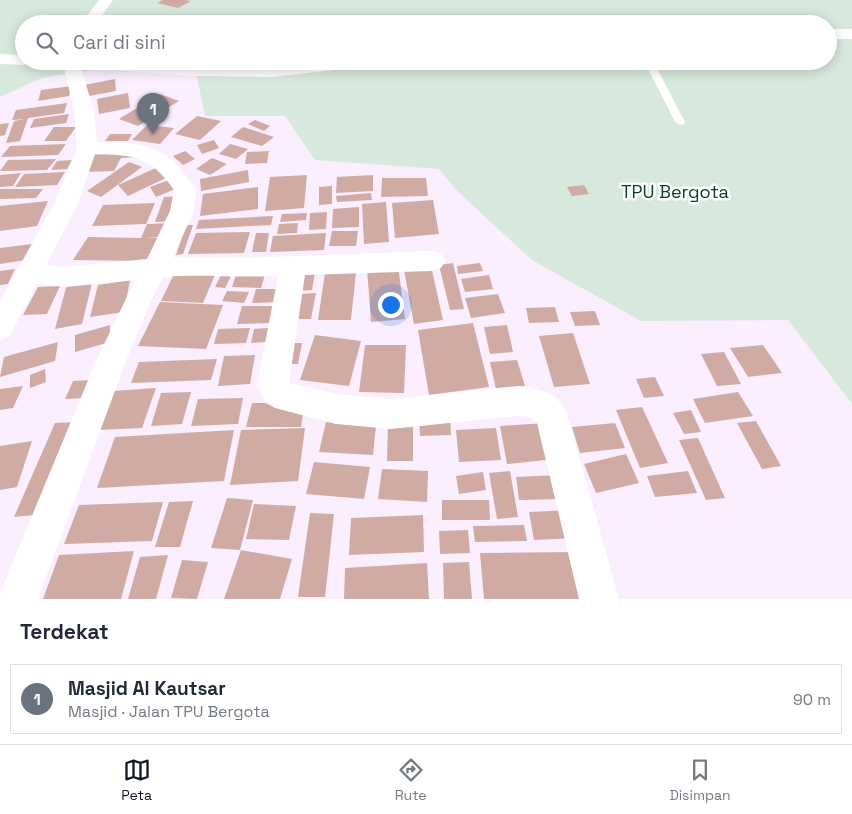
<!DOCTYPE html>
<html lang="id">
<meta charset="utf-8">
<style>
body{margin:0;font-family:"Space Grotesk",sans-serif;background:#f6f6f7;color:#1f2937}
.you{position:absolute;left:390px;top:304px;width:18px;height:18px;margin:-12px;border:4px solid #fff;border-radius:50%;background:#1a73e8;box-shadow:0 0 0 8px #1a73e833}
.badge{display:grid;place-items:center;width:32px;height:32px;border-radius:50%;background:#111827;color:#fff;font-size:16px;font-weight:700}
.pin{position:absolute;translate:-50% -41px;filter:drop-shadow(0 1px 2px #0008)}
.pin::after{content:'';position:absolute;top:26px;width:18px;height:15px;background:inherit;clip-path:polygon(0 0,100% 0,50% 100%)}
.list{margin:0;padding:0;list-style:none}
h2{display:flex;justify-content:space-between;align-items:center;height:65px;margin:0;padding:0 20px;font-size:21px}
h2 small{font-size:16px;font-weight:400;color:#747a83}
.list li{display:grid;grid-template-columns:32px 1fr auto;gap:15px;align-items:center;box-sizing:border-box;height:70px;margin:0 10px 10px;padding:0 10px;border:1px solid #e0e1e3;border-radius:0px}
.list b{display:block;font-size:19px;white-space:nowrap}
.list p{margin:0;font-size:16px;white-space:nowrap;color:#747a83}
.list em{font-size:16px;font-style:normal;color:#747a83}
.icon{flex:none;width:28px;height:28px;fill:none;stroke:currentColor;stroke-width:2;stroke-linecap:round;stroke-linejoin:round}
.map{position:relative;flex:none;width:852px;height:599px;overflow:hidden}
.search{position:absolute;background:#fff;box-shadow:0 2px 12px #0003;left:15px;right:15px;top:15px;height:55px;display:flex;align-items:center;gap:12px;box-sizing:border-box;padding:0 18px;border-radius:28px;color:#747a83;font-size:19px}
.sheet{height:145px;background:#fff}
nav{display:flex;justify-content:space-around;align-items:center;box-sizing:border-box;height:70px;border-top:1px solid #e0e1e3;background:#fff;font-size:14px;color:#747a83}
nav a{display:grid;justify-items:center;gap:2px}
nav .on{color:#111827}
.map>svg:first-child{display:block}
</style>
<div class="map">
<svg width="852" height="599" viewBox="0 0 852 599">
<rect width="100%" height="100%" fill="#fbeefe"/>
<path fill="#d6e9dc" d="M0,0H852V404L788,320L641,321L532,260L456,190L439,169L315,160L285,116H205L194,63L179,61H828V24H24V61H146L42,78L0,97Z"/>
<path fill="#cfaba4" d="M163,0H185L191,1L178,8L157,3Z
M185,19L182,24H137L140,20Z
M115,79L116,91L83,97L84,85Z
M72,86L69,96L38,101L41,90Z
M128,93L130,108L99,114L97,99Z
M160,94L179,101L138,126L119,119Z
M67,103L64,113L28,118L20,141L6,143L14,121L25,119L12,120L16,110Z
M69,114L66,123L30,128L34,119Z
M197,116L221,121L200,140L175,134Z
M255,120L270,126L264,131L248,124Z
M9,123L5,135L0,136V124Z
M147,125L174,128L160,144L132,140Z
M54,127H76L66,141H44Z
M243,127L274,137L262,146L231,137Z
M110,134H132L128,141H105Z
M214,140L219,148L202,154L197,145Z
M66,144L58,155L1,157L10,146Z
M230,144L248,149L236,159L219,154Z
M185,151L195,159L183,165L173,156Z
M269,151L267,163L245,164L247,152Z
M142,152L140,157L121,158L114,171L84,172L87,155Z
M212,158L227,164L210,175L196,169Z
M56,159L47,170L0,171L8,160Z
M72,160L67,169L51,170L57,161Z
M129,162L142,167L101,197L87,191Z
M158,167L168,177L128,196L118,185Z
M248,170L249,182L201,191L200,179Z
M65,172L57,185L15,187L24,174Z
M21,173L13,186L0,187V175Z
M307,175L304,208L265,211L270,177Z
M373,175V191L336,193L337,177Z
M382,178H426L428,196L381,197Z
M172,179L178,188L156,197L150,187Z
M584,185L589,194L572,196L567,187Z
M332,186V204L319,205V187Z
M258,187V209L200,216L203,194Z
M0,189H43L36,198L0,199Z
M371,193L372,200L337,202L336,196Z
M183,196L175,221L155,222L164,197Z
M433,200L439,234L395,238L392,203Z
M48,201L37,226L0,231V206Z
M386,202L389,242L364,244L362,204Z
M155,203L146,224L92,226L103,205Z
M359,207V227L332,228L333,209Z
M327,212L326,229L309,230L310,213Z
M307,213L306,220L280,222L282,214Z
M273,216L271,225L196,229L199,220Z
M175,223L169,237H145L161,238L150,261L73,260L88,237L141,238L147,224Z
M298,223L297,233L277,234L279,224Z
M186,225H193L183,254L176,255Z
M332,231H358L356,246H329Z
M250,232L244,253L188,254L196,233Z
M256,233H269L266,252H252Z
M326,233L324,250L270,252L273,236Z
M32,244L25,260L0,264V248Z
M453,263L464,309L450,310L439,265Z
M480,263L483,271L458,274L457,266Z
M398,265L405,319L371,322L367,268Z
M431,266L443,320L414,324L404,270Z
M177,268L217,270L203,303L161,301Z
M15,269L8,284L0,285V271Z
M237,271H266L261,288L232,287Z
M315,272L312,290L296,291L300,273Z
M356,272L351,320H318L325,273Z
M221,275L231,276L225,288L215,287Z
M489,275L493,289L465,292L461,279Z
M93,279L82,324L55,329L67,284Z
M130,280L124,312L90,317L98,285Z
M60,286L47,314L23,315L38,287Z
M256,289H280L277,302L252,303Z
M227,291L249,292L244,303L222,301Z
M316,293L311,319H296L301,294Z
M498,294L505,313L471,318L465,298Z
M160,302L223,305L206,349L138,346Z
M242,306H273L270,323L237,324Z
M555,307L559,322L529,323L526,308Z
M595,311L600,325L575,326L570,312Z
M473,323L489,387L429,395L418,330Z
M110,325V342L75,352V335Z
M507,325L513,352L490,354L484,327Z
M280,327L279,341L251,343L254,329Z
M250,328L246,343L214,344L218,329Z
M573,333L590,384L554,387L539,336Z
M315,335L361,341L349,386L300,380Z
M58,342L55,361L0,377L4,357Z
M285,343H302L298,364H281Z
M365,345H406L404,393L359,392Z
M763,345L782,373L748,377L730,348Z
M724,352L741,384L717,386L701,354Z
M255,355L250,384L218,386L224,356Z
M217,359L211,380L131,383L139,362Z
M517,360L525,386L496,389L490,362Z
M45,369L46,382L30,388V375Z
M655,377L664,396L644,398L636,379Z
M93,380L85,398L65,399L73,381Z
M23,386L13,408L0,410V389Z
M156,388L142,428L98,430L113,391Z
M191,392L182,424L151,426L161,393Z
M738,392L753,416L705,423L693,399Z
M243,398L238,424L191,426L198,399Z
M252,403H305L301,427H246Z
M642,407L668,463L640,468L616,410Z
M691,410L701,432L684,434L673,413Z
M450,412L451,435L420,436L419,413Z
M413,419V461H387L388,420Z
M756,421L781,466L762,469L737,423Z
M80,422L44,514L14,517L55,423Z
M326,422L376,426L373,455L319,452Z
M546,423L555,459L507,464L500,426Z
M615,423L625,448L580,453L572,427Z
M305,428L298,481L230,485L241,430Z
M496,428L501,460L459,462L456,430Z
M234,430L224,481L97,488L115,437Z
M698,438L725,498L706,500L679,440Z
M32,441L17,487L0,490V446Z
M626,454L639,483L596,493L584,464Z
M314,462L370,467L364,499L306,494Z
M382,469L428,471L427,502L378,499Z
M510,471L518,517L497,519L489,473Z
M688,471L697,493L655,497L647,476Z
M483,472L486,490L459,494L456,476Z
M558,475L565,499L519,500L516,477Z
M227,498L253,500L240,550L211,548Z
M442,500H489L490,520H442Z
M193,501L180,547H155L169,502Z
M163,502L152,541L64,544L79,505Z
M254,504L296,506L289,540L246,539Z
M571,510L577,538L534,540L529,512Z
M310,513L334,514L325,597H298Z
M423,515L424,552L349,555L351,518Z
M524,525L527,541L475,542L473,526Z
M468,530L470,553L440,554L439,531Z
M241,550L292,559L280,599H224Z
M134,551L121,599H43L59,555Z
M577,552L586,599H484L480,553Z
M168,555L156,599H128L140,557Z
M182,560L208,562L197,599L171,598Z
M469,562L472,599H444L443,563Z
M427,563L429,599H344L345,568Z"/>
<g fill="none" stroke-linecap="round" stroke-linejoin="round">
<path fill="#fff" fill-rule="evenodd" d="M644,61H653L685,122L684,124L680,125L675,122Z"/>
<path fill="#fff" fill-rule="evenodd" d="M99,0H113L96,24H81Z
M670,16L717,19L722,21L724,24H585L587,21L592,19Z
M828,29H852V39H828Z
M0,54L24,55V61H32L24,65L0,64Z
M48,61H131L196,66L271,67L322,61H379L377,65L371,66L271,77L196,76L81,68L94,111L97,142C146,142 168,146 196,190L194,211L173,257L241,258L432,251L441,254L445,261L441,268L432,271L305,275L289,383L336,394L391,399L518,386C540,389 558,392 567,414L619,599H579L537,423L529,417L518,416L391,429L336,424L275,408L266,403L257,385L278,276C240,278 201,274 163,277L154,294L126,361L38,599H0V593L96,361L135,280L66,287L37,284L10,335L0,339V301L54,204L77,148L74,111L64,67L50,65ZM95,154C133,155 151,156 174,190L170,211L147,259L66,267L46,265L78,204Z"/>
</g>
<g text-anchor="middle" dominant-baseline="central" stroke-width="5" stroke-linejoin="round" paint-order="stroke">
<g font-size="18" fill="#0a4025" stroke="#fff">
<text x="675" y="191">TPU Bergota</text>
</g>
</g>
</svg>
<div class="you"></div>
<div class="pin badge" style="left:153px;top:134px;background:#6b7280">1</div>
<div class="search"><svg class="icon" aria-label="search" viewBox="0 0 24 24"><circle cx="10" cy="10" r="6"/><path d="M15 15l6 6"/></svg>Cari di sini</div>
</div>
<section class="sheet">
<h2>Terdekat<small></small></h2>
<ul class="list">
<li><span class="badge" style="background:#6b7280">1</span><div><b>Masjid Al Kautsar</b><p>Masjid · Jalan TPU Bergota</p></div><em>90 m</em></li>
</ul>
</section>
<nav>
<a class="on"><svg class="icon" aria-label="map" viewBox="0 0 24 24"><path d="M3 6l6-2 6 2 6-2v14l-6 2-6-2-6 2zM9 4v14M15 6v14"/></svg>Peta</a>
<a><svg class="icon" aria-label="directions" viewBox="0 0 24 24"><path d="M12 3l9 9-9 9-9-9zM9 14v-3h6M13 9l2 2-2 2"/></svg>Rute</a>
<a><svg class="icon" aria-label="saved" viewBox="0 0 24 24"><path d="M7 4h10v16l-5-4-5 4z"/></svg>Disimpan</a>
</nav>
